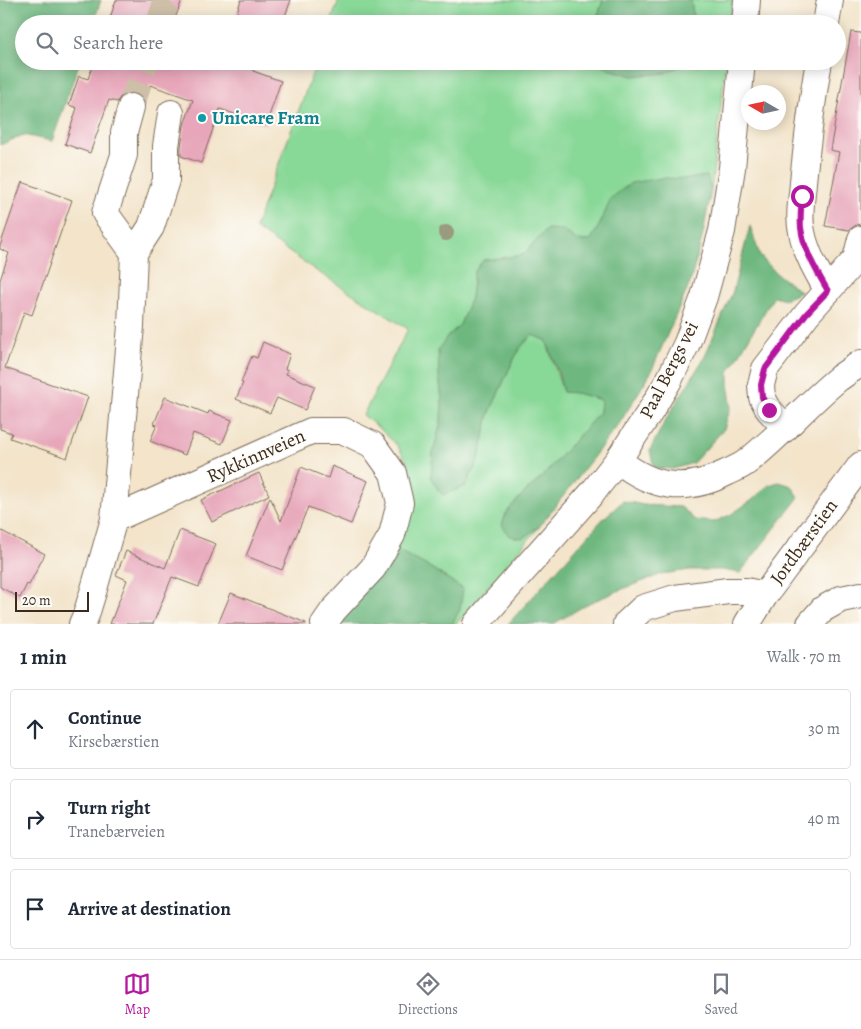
<!DOCTYPE html>
<meta charset="utf-8">
<style>
body{margin:0;font-family:Alegreya,serif;background:#f6f6f7;color:#1f2937}
.compass{position:absolute;left:741px;top:85px;width:45px;height:45px;border-radius:50%;background:#fff;box-shadow:0 2px 12px #0003;rotate:279deg}
.scale{position:absolute;left:15px;bottom:12px;width:74px;box-sizing:border-box;padding-left:5px;border:2px solid #3b2a1e;border-top:0;font-size:14px;line-height:18px;white-space:nowrap;color:#3b2a1e;-webkit-text-stroke:4px #fdfcf7;paint-order:stroke}
.stop{position:absolute;width:15px;height:15px;margin:-11px;border:4px solid #b5179e;border-radius:50%;background:#fff}
.stop.end{background:#b5179e;border-color:#fff;box-shadow:0 1px 5px #0008}
.list{margin:0;padding:0;list-style:none}
h2{display:flex;justify-content:space-between;align-items:center;height:65px;margin:0;padding:0 20px;font-size:21px}
h2 small{font-size:16px;font-weight:400;color:#747a83}
.list li{display:grid;grid-template-columns:32px 1fr auto;gap:15px;align-items:center;box-sizing:border-box;height:80px;margin:0 10px 10px;padding:0 10px;border:1px solid #e0e1e3;border-radius:5px}
.list b{display:block;font-size:19px;white-space:nowrap}
.list p{margin:0;font-size:16px;white-space:nowrap;color:#747a83}
.list em{font-size:16px;font-style:normal;color:#747a83}
.icon{flex:none;width:28px;height:28px;fill:none;stroke:currentColor;stroke-width:2;stroke-linecap:round;stroke-linejoin:round}
.map{position:relative;flex:none;width:861px;height:624px;overflow:hidden}
.search{position:absolute;background:#fff;box-shadow:0 2px 12px #0003;left:15px;right:15px;top:15px;height:55px;display:flex;align-items:center;gap:12px;box-sizing:border-box;padding:0 18px;border-radius:28px;color:#747a83;font-size:19px}
.sheet{height:335px;background:#fff}
nav{display:flex;justify-content:space-around;align-items:center;box-sizing:border-box;height:70px;border-top:1px solid #e0e1e3;background:#fff;font-size:14px;color:#747a83}
nav a{display:grid;justify-items:center;gap:2px}
nav .on{color:#b5179e}
.map>svg:first-child{display:block}
</style>
<div class="map">
<svg width="861" height="624" viewBox="0 0 861 624">
<rect width="100%" height="100%" fill="#fdfcf7"/>
<filter id="ink" filterUnits="userSpaceOnUse"><feTurbulence type="fractalNoise" baseFrequency=".02" numOctaves="2"/><feDisplacementMap in="SourceGraphic" scale="10" xChannelSelector="R" yChannelSelector="G"/><feConvolveMatrix kernelMatrix="1 2 1 2 8 2 1 2 1" color-interpolation-filters="sRGB"/></filter>
<filter id="wash" filterUnits="userSpaceOnUse"><feTurbulence type="fractalNoise" baseFrequency=".0096" numOctaves="4" result="noise"/><feDisplacementMap in="SourceGraphic" scale="20" xChannelSelector="R" yChannelSelector="G"/><feGaussianBlur stdDeviation="1.12" result="paint"/><feColorMatrix in="noise" values="0 0 0 0 0 0 0 0 0 0 0 0 0 0 0 0 0 1.4 0 .05"/><feComposite in="paint" operator="in"/></filter>
<g filter="url(#wash)">
<rect width="100%" height="100%" fill="#f3e4ca"/>
<path fill="#88d897" stroke="#62815a" d="M339,0H603L595,24H330Z
M691,0H733L730,24H694Z
M317,61H595L608,69L665,73L691,61H726L711,191L707,176L689,179L661,178L600,224L591,241H578L563,230L531,247L523,255L505,258L474,272L471,298L460,325L447,337L439,376L442,399L441,422L433,453L431,477L439,491L443,495L479,459L489,414L511,365L520,348L532,335L546,340L563,392L577,393L601,400L600,412L543,476L524,493L506,513L522,538L540,526L456,624H452L460,609L453,582L431,568L393,548L410,492L407,462L397,445L380,429L363,415L408,329L315,270L255,228Z"/>
<path fill="#6eb880" stroke="#54714f" d="M0,0H101L93,24H24V61H80L52,141L23,135L0,145Z
M603,0H691L694,24H595Z
M595,61H691L665,73L633,76L608,69Z
M707,176L711,191L703,234L690,283L650,374L619,424L540,526L522,538L509,536L502,525L506,513L524,493L543,476L600,412L601,400L577,393L563,392L558,372L546,340L532,335L520,348L511,365L489,414L479,459L466,486L443,495L439,491L431,478L433,453L441,422L442,399L439,376L438,350L447,337L460,325L471,298L474,272L483,260L523,255L547,229L563,230L578,241H590L600,224L611,198L631,183L661,178L689,179Z
M750,226L760,256L777,274L801,292L785,299L774,296L729,372V388L731,406L724,429L693,463L673,469L654,468L650,450L665,421L704,358L733,291Z
M779,482L792,486L799,497L740,573L722,570H690L662,574L625,588L589,603L553,624H508L603,519L623,501L644,505L681,507L695,520L714,522L730,515L751,501L769,485Z
M393,548L431,568L463,589L460,609L452,624H336Z"/>
<g id="blocks">
<path fill="#e7a6ba" d="M116,0H182L173,24H108Z
M241,0H291L282,24H233Z
M851,32L861,33V224L856,225L849,230L825,226L839,152L830,150Z
M94,61H256L253,71L281,81L266,125L220,109L201,163L181,156V147L184,125L193,100L150,85L145,101L141,96L134,92L127,93L120,97L117,102L109,100L90,153L65,144L77,108L69,105L79,76L88,79Z
M22,182L72,200L32,315L24,312L5,368L88,397L67,458L10,438L12,433L0,429V280L9,253L0,249V246Z
M263,342L290,354L285,369L288,370L286,374L315,386L305,410L277,398L270,413L236,399L243,383L241,382L252,356L257,358Z
M165,397L208,414L209,411L232,420L222,444L193,433L185,455L150,441L157,425L154,424Z
M332,466L368,481L351,524L308,507L282,570L246,556L270,497L281,521L301,467L328,478Z
M259,473L269,495L212,522L201,500Z
M0,530L45,554L29,585L27,584L20,598L0,587Z
M180,530L216,544L199,587L172,577L153,624H110L127,580L116,575L126,551L165,568Z
M231,593L306,623V624H218Z"/>
</g>
</g>
<g filter="url(#ink)">
<use href="#blocks" fill-opacity="0" stroke="#7b6b5a" stroke-width="1"/>
<g fill="none" stroke-linecap="round" stroke-linejoin="round">
<path stroke="#cebfa8" stroke-width="26" stroke-dasharray="26 13" stroke-linecap="butt" d="M159,24L165,5L171,0
M131,107L146,61"/>
<g stroke="#7b6b5a" stroke-width="28">
<path id="minor" d="M745,24L747,0
M826,24L830,0
M819,61C812,101 807,142 803,182C802,198 798,216 802,232C806,253 817,272 828,291
M131,107L124,133V155L105,213L134,253
M134,253L151,227L166,180V146L171,113
M786,428L769,410L762,397L761,385L765,369L807,314L856,259L861,239
M618,460C653,489 687,493 728,472C735,469 742,466 748,461C780,436 807,404 839,378C846,373 854,368 861,363
M114,519L311,431H344L373,445L393,473L400,503L392,535L373,568L333,611L324,624
M82,624L86,615L94,589L114,519L131,326L134,253
M476,624L593,492L618,460L650,412L669,380L687,343L704,297L722,231L732,168L742,61
M626,624L643,608L675,598L728,591H746L765,595
M747,624L765,595L861,465
M810,624L823,609L841,599L861,595"/>
</g>
<use href="#minor" stroke="#fff" stroke-width="26"/>
</g>
<circle fill="#9a9a7f" cx="446" cy="233" r="8"/>
</g>
<g fill="none" stroke-linecap="round" stroke-linejoin="round" filter="url(#ink)">
<path stroke="#b5179e" stroke-width="6" d="M769,410L762,397L761,385L765,369L806,314L828,291C817,272 804,251 801,228C800,218 801,207 802,196"/>
</g>
<circle fill="#0f9aa8" stroke="#fdfcf7" stroke-width="2" cx="202" cy="118" r="5"/>
<g text-anchor="middle" dominant-baseline="central" stroke-width="4" stroke-linejoin="round" paint-order="stroke">
<g font-size="19" font-weight="bold" fill="#0d838f" stroke="#fdfcf7" text-anchor="start">
<text x="212" y="118">Unicare Fram</text>
</g>
<g font-size="19" fill="#3b2a1e" stroke="#fdfcf7">
<text transform="translate(669 370) rotate(-63)">Paal Bergs vei</text>
<text transform="translate(256 456) rotate(-24)">Rykkinnveien</text>
<text transform="translate(804 542) rotate(-54)">Jordbærstien</text>
</g>
</g>
</svg>
<svg class="compass" viewBox="-18 -18 36 36"><path d="M0-13l5 13h-10z" fill="#e53935"/><path d="M0 13l5-13h-10z" fill="#747a83"/></svg>
<div class="scale">20 m</div>
<div class="stop" style="left:802px;top:196px"></div>
<div class="stop end" style="left:769px;top:410px"></div>
<div class="search"><svg class="icon" aria-label="search" viewBox="0 0 24 24"><circle cx="10" cy="10" r="6"/><path d="M15 15l6 6"/></svg>Search here</div>
</div>
<section class="sheet">
<h2>1 min<small>Walk · 70 m</small></h2>
<ul class="list">
<li><svg class="icon" aria-label="ahead" viewBox="0 0 24 24"><path d="M12 20V5M6 11l6-6 6 6"/></svg><div><b>Continue</b><p>Kirsebærstien</p></div><em>30 m</em></li>
<li><svg class="icon" aria-label="right" viewBox="0 0 24 24"><path d="M7 20v-9h11M14 6l5 5-5 5"/></svg><div><b>Turn right</b><p>Tranebærveien</p></div><em>40 m</em></li>
<li><svg class="icon" aria-label="arrive" viewBox="0 0 24 24"><path d="M6 21V4h12l-3 4 3 4H6"/></svg><div><b>Arrive at destination</b></div></li>
</ul>
</section>
<nav>
<a class="on"><svg class="icon" aria-label="map" viewBox="0 0 24 24"><path d="M3 6l6-2 6 2 6-2v14l-6 2-6-2-6 2zM9 4v14M15 6v14"/></svg>Map</a>
<a><svg class="icon" aria-label="directions" viewBox="0 0 24 24"><path d="M12 3l9 9-9 9-9-9zM9 14v-3h6M13 9l2 2-2 2"/></svg>Directions</a>
<a><svg class="icon" aria-label="saved" viewBox="0 0 24 24"><path d="M7 4h10v16l-5-4-5 4z"/></svg>Saved</a>
</nav>
